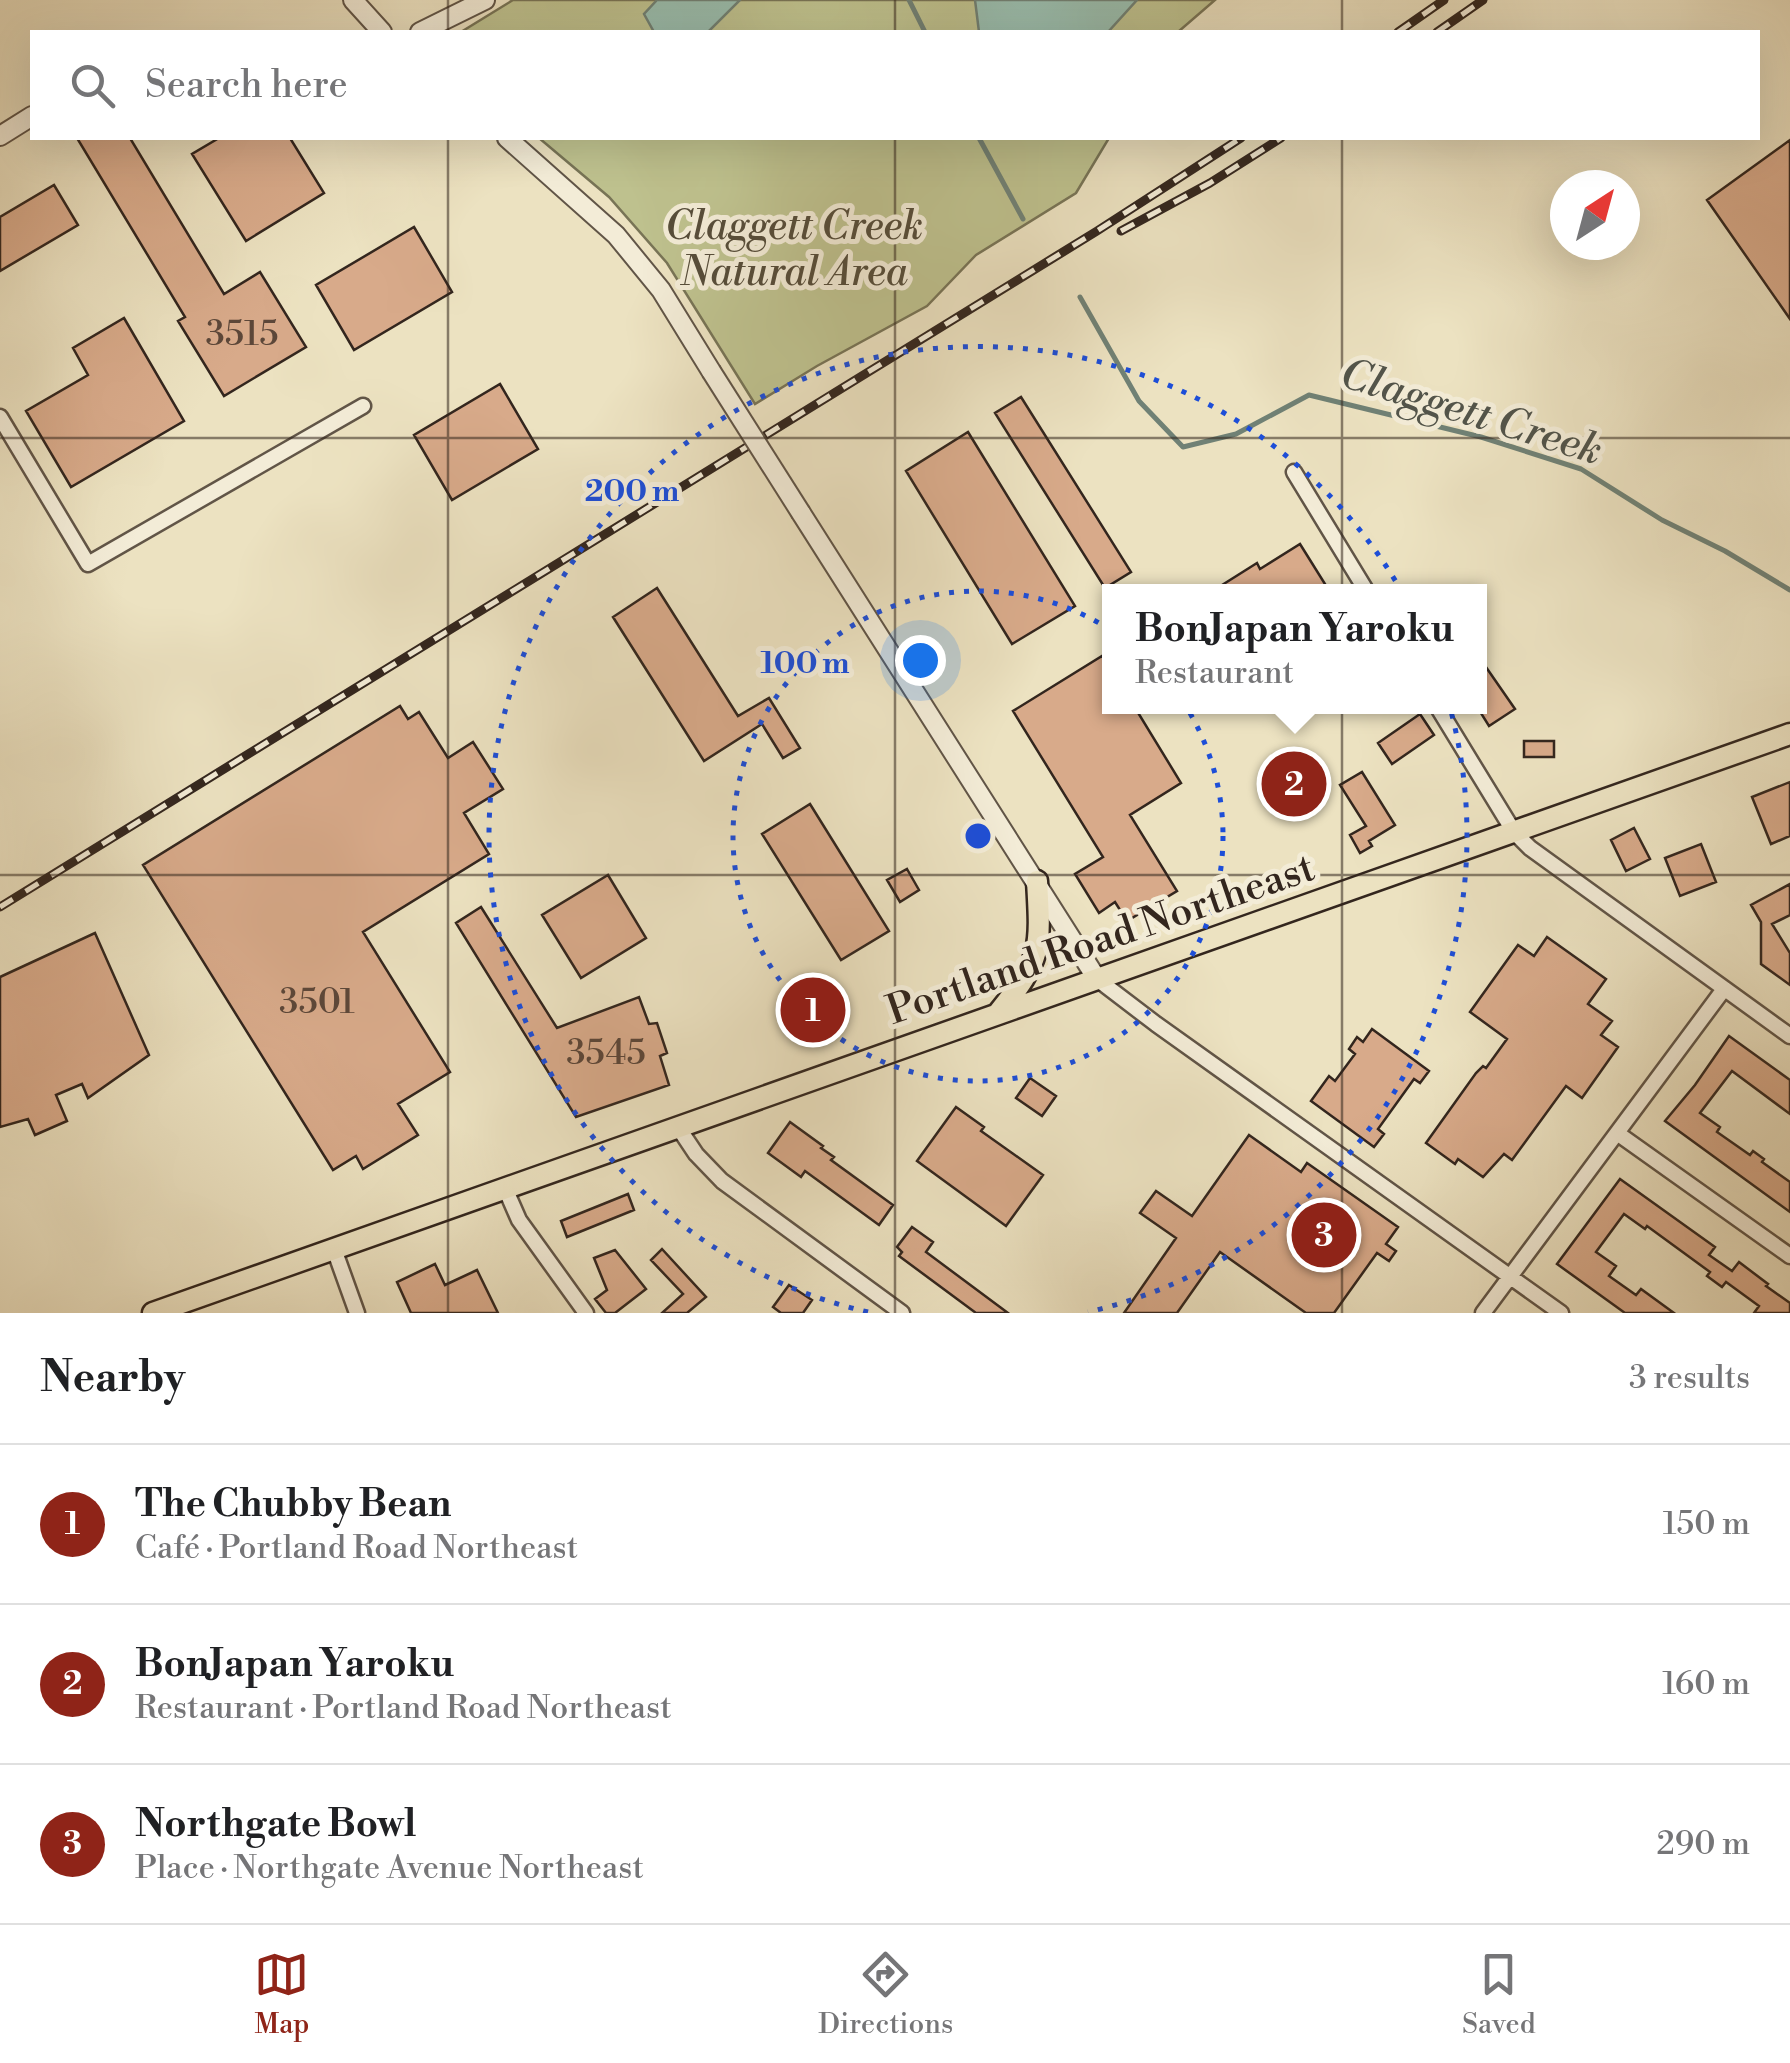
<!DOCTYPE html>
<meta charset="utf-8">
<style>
body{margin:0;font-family:"Libre Bodoni",serif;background:#f2f2f2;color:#202124}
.compass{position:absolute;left:1550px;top:170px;width:90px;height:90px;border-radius:50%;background:#fff;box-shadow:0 10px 40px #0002;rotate:36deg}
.you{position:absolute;left:920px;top:660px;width:35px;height:35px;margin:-25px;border:8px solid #fff;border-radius:50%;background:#1a73e8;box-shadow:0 0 0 15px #1a73e833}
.badge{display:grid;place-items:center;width:65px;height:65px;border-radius:50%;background:#8f2418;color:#fff;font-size:32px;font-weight:700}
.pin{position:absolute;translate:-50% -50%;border:5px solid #fff;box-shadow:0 2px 10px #0006}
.popup{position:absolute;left:1102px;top:584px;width:385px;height:130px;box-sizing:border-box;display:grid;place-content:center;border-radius:0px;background:#fff;filter:drop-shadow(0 2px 8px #0005);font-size:32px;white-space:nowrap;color:#757577}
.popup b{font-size:38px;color:#202124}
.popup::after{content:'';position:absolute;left:50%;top:100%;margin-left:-20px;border:20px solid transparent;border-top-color:#fff}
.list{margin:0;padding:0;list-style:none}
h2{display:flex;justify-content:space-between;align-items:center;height:130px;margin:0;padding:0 40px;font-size:42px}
h2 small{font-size:32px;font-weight:400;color:#757577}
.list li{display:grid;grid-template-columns:65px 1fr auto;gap:30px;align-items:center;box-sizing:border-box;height:160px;padding:0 40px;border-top:2px solid #e0e0e0}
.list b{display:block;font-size:38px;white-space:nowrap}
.list p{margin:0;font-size:32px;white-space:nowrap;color:#757577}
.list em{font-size:32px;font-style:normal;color:#757577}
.icon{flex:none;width:55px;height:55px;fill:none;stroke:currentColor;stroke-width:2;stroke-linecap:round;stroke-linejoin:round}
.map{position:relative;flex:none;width:1790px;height:1313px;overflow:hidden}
.search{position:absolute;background:#fff;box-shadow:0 10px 40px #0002;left:30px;right:30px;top:30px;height:110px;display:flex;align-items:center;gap:25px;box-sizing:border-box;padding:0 35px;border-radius:0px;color:#757577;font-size:38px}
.sheet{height:610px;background:#fff}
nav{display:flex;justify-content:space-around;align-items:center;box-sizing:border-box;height:140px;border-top:2px solid #e0e0e0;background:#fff;font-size:28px;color:#757577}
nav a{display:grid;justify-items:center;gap:5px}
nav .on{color:#8f2418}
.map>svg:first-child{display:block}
</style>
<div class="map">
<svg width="1790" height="1313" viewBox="0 0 1790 1313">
<rect width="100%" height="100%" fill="#ece2c1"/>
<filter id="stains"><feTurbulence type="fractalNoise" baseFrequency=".002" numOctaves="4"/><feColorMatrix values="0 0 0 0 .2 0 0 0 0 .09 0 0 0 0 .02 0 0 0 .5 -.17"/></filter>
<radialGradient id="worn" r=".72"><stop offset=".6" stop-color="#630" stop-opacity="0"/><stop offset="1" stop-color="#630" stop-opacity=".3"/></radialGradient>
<path fill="#bec18e" stroke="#787456" stroke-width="2.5" d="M513,0H1215L1178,32H461Z
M539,138H1109L1076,193L976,255L927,306L817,366L755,404L667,263L609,197Z"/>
<path fill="#99beaf" stroke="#708175" stroke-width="2.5" d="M657,0H740L708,32H654L644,14Z
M975,0H1137L1108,32H979Z"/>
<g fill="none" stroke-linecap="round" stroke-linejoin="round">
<path stroke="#708175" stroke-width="5" d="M909,0L925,32
M979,138L1023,219
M1080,297L1139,401L1183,447L1236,434L1309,395L1481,437L1581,469L1662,520L1725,551L1790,590"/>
</g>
<path fill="#d8aa8a" stroke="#33261e" stroke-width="2.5" d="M77,138H130L224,294L260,272L306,347L224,396L178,321L185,317Z
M219,138H290L324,193L246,241L192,154Z
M1790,140V319L1707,200Z
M54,185L78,225L0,271V217Z
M414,227L452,292L354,350L316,285Z
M124,318L184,421L71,487L26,411L88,375L73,348Z
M500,384L538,449L452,500L414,435Z
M1021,397L1131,572L1105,588L995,413Z
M968,432L1075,606L1012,644L906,471Z
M1300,544L1330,592H1211L1257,563L1260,569Z
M657,588L738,716L769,698L800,748L783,758L762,724L704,761L613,617Z
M1102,656L1109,667V706H1134L1181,783L1130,815L1177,891L1127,921L1115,902L1099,913L1075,874L1103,857L1013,711Z
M1479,657L1515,709L1489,726L1479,710Z
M400,706L408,719L419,712L448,758L473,742L503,789L464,813L489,854L363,932L450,1072L398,1104L418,1135L363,1169L356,1156L333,1170L143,865Z
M1420,714L1434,735L1392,764L1378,743Z
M1524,741H1554V757H1524Z
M1362,772L1395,825L1369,841L1372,846L1360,853L1350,835L1366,826L1340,785Z
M1790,782V836L1771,844L1752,797Z
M810,804L889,931L841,960L762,834Z
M1634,828L1650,859L1626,871L1611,840Z
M1701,844L1716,882L1680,896L1665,858Z
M907,869L919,890L900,902L887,880Z
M608,875L646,938L581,978L542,915Z
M1790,884V915L1772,924L1790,953V985L1761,964V922L1751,905Z
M481,907L557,1028L639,997L649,1024L657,1023L667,1053L660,1056L669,1085L576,1117L456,923Z
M95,933L149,1055L88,1098L82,1084L56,1095L67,1121L35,1135L28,1119L0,1127V977Z
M1547,937L1606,979L1588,1004L1612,1021L1601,1035L1618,1047L1582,1098L1566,1086L1512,1160L1504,1154L1483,1177L1458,1159L1455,1164L1426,1143L1476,1073L1483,1066L1486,1068L1507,1039L1470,1012L1518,945L1534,956Z
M1372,1029L1429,1071L1420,1083L1414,1079L1378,1129L1384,1134L1374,1147L1311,1101L1329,1076L1335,1081L1355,1054L1349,1049L1357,1037L1363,1042Z
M1729,1036L1790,1080V1114L1732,1071L1700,1113L1720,1127L1717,1132L1750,1155L1753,1151L1764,1159L1762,1162L1790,1182V1212L1665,1121L1695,1085Z
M1030,1078L1056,1096L1042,1116L1016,1098Z
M956,1107L984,1127L981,1131L1043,1175L1006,1226L917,1161Z
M790,1122L823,1146L821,1148L834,1157L831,1160L893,1205L879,1225L805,1171L801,1177L768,1153Z
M1249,1135L1301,1172L1307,1163L1398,1227L1386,1244L1396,1251L1389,1261L1377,1253L1334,1313H1306L1220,1252L1177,1313H1124L1176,1238L1140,1213L1156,1191L1192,1216Z
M1620,1179L1715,1247L1709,1255L1732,1271L1739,1262L1768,1284L1766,1286L1790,1303V1313H1754L1759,1306L1726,1282L1722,1287L1707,1276L1710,1272L1647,1226L1645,1229L1624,1214L1596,1252L1616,1266L1609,1276L1636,1295L1641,1289L1674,1313H1625L1557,1264Z
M628,1194L634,1210L567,1237L561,1221Z
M912,1227L933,1242L926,1252L1008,1313H976L899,1256L902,1252L897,1247Z
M662,1249L706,1297L687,1313H662L683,1294L651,1260Z
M615,1250L646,1289L615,1313H606L595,1299L607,1290L594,1258Z
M435,1264L445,1285L477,1270L498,1313H411L397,1282Z
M789,1285L812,1300L803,1313H781L773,1307Z"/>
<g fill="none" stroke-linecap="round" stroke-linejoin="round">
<g stroke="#615547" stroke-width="19">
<path id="minor" d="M0,417L88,564L363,406
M1294,472L1367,592
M1437,706L1514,832L1530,848L1790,1036
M1097,979L1156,1024L1561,1313
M678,1127L696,1154L722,1181L902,1313
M1617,1133L1790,1256
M505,1188L519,1220L586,1313
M334,1249L357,1313
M1483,1313L1724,989"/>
</g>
<g stroke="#615547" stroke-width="22">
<path id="tertiary" d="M353,0L382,32
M420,32L485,0
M0,136L32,116
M507,138L616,235L661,290L711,371
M801,513L1097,979"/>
</g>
<g stroke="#33261e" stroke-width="25">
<path id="primary" d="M999,1012C1042,959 1041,948 1037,881
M153,1313L1790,734"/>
</g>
<use href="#minor" stroke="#f3ecd7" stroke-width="14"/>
<use href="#tertiary" stroke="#f3ecd7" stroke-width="18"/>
<use href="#primary" stroke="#ece2c1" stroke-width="20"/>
<g stroke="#33261e" stroke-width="9">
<path id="rail" d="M1398,32L1444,0
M1437,32L1483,0
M1121,231L1210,183L1281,138
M0,907L1097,231L1241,138"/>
</g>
<use href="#rail" stroke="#f3ecd7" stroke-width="5" stroke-dasharray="15" stroke-linecap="butt"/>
<g stroke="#615547" stroke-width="22" stroke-linecap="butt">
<path id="tertiary-bridge" d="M711,371L801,513"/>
</g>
<use href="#tertiary-bridge" stroke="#f3ecd7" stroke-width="18"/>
</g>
<path fill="none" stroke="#33261e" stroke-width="2.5" stroke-opacity="0.55" d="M448,0V32M895,0V32M1342,0V32M448,138V1313M895,138V1313M1342,138V1313M0,438H1790M0,875H1790"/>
<g fill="none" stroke="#1d4ed8" stroke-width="5" stroke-dasharray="5 10">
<circle cx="978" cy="836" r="245"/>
<path d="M868 1312A489 489 0 1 1 1088 1312"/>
</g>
<g text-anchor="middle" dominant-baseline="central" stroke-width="10" stroke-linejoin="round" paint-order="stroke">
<g font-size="35" fill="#5c4739">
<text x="242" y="334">3515</text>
<text x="317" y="1002">3501</text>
<text x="606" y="1053">3545</text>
</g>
<g font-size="40" font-style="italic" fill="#564d3a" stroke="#f3ecd7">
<text x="794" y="227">Claggett Creek<tspan x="794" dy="46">Natural Area</tspan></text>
</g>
<g font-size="40" fill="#33261e" stroke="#f3ecd7">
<text transform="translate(1101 940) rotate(-19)">Portland Road Northeast</text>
</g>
<g font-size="42" font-style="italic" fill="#52544a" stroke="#f3ecd7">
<text transform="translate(1471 413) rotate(17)">Claggett Creek</text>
</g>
</g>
<circle cx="978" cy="836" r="15" fill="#1d4ed8" stroke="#f3ecd7" stroke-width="5"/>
<g font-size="30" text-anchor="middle" font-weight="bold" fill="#1d4ed8" stroke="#f3ecd7" stroke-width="10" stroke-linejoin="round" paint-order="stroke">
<text x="632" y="501">200 m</text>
<text x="805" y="673">100 m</text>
</g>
<rect width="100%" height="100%" filter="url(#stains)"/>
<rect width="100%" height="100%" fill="url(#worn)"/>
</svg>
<svg class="compass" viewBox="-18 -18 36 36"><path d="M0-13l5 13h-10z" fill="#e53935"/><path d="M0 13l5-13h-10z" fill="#757577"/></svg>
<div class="you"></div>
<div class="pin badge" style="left:813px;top:1010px">1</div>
<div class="pin badge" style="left:1294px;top:784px">2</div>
<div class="popup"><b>BonJapan Yaroku</b>Restaurant</div>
<div class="pin badge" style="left:1324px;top:1235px">3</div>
<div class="search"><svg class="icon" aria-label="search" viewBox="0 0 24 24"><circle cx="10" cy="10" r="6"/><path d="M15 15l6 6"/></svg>Search here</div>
</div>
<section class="sheet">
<h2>Nearby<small>3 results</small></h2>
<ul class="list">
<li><span class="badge">1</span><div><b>The Chubby Bean</b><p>Café · Portland Road Northeast</p></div><em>150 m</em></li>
<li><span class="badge">2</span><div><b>BonJapan Yaroku</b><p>Restaurant · Portland Road Northeast</p></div><em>160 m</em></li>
<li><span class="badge">3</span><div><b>Northgate Bowl</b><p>Place · Northgate Avenue Northeast</p></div><em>290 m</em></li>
</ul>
</section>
<nav>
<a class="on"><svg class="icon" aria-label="map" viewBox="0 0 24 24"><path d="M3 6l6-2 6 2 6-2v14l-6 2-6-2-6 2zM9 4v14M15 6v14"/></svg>Map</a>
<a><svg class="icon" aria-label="directions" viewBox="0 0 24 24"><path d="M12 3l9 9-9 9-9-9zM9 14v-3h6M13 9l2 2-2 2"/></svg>Directions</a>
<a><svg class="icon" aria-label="saved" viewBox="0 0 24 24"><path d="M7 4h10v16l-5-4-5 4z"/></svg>Saved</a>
</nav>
